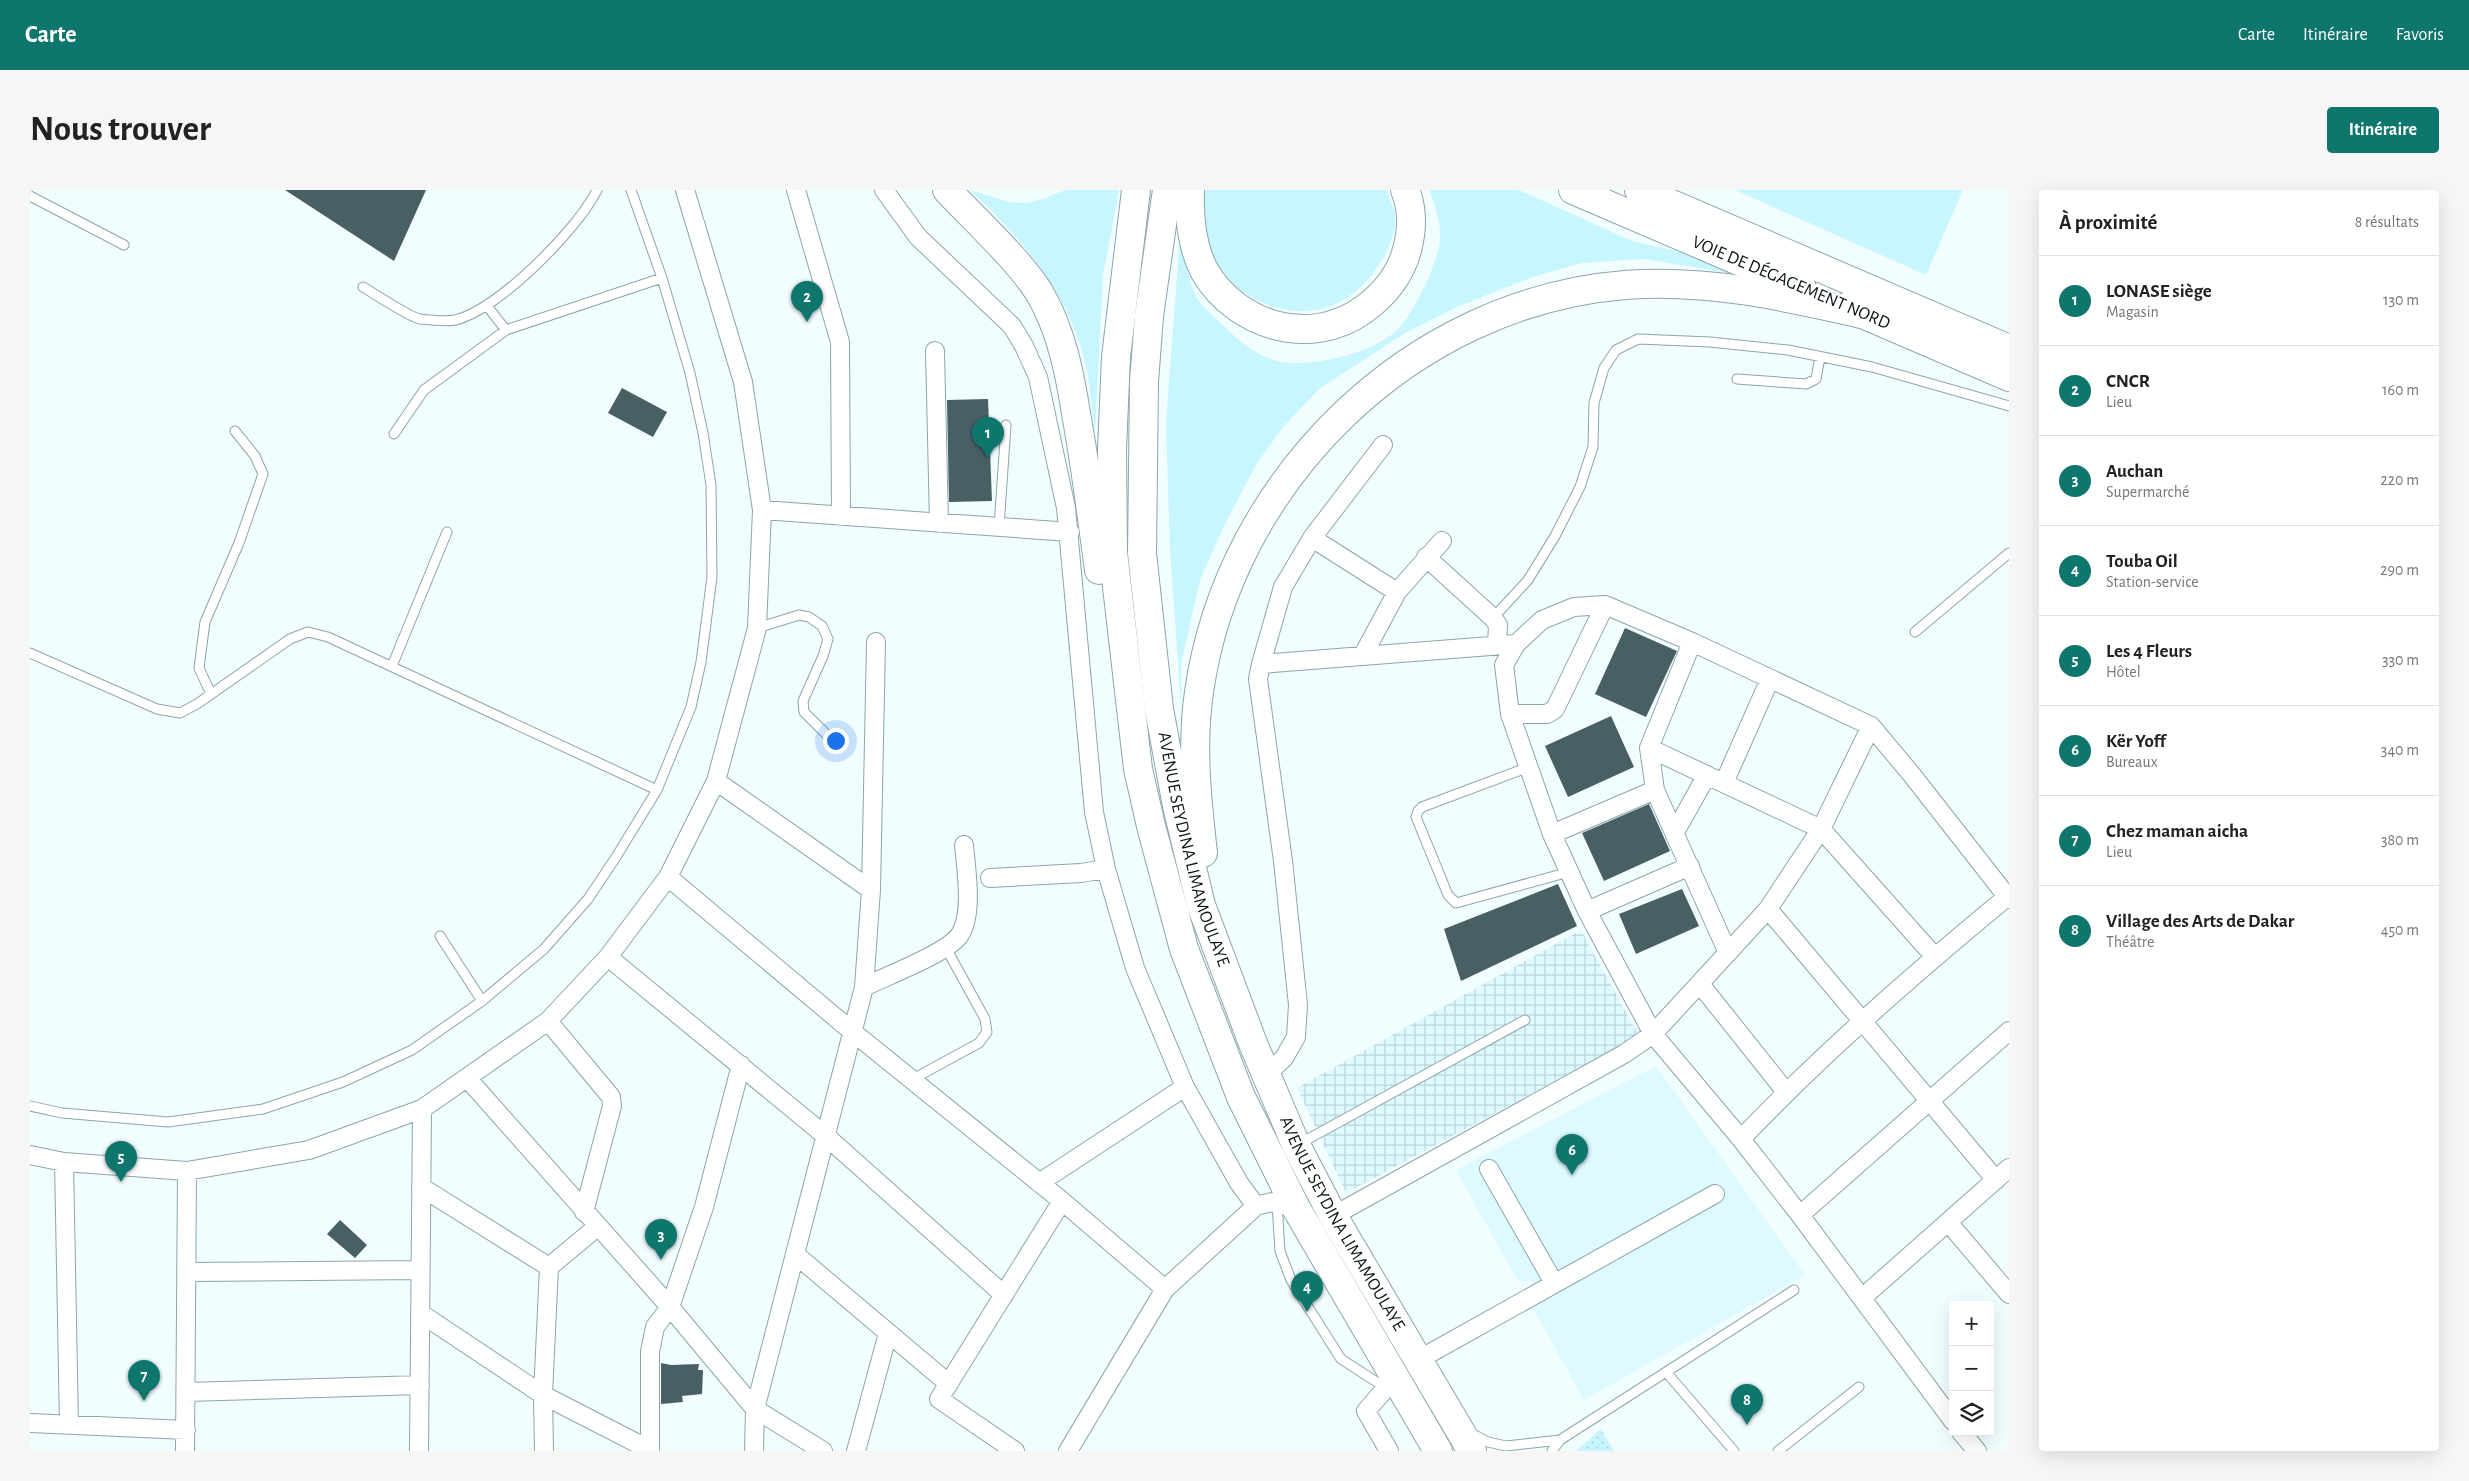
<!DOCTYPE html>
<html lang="fr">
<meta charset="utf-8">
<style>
body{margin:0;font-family:"Alegreya Sans",sans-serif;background:#f6f6f6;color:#222}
.controls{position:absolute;right:15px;bottom:15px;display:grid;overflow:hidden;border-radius:5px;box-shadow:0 5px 20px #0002}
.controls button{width:45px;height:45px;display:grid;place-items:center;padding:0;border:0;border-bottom:1px solid #e0e0e0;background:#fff;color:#222;font:25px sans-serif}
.you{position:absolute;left:805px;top:550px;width:18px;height:18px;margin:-12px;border:4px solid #fff;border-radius:50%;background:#1a73e8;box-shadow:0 0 0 8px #1a73e833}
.badge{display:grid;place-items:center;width:32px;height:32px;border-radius:50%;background:#0f766e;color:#fff;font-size:16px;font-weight:700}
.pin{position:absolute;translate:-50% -41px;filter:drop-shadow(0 1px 2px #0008)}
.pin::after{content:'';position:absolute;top:26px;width:18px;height:15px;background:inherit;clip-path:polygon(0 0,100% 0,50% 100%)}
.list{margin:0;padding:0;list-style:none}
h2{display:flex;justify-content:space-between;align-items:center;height:65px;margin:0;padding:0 20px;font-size:21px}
h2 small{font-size:16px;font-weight:400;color:#767676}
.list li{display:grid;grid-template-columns:32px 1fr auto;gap:15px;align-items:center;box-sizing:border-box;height:90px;padding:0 20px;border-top:1px solid #e0e0e0}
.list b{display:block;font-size:19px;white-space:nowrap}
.list p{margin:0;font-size:16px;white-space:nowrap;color:#767676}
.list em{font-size:16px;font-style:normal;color:#767676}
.icon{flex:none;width:28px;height:28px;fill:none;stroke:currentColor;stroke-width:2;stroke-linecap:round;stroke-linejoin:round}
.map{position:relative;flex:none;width:1979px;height:1261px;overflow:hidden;border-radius:5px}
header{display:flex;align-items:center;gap:30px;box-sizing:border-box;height:70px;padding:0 25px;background:#0f766e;color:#fff}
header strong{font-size:24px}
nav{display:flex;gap:28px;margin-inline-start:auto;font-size:18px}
.intro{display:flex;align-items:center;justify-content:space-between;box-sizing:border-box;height:120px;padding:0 30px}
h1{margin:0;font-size:35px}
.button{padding:12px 22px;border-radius:5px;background:#0f766e;color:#fff;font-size:18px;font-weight:700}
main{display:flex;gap:30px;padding:0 30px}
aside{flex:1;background:#fff;border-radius:5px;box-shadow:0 5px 20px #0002}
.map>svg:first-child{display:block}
</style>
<header>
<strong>Carte</strong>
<nav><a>Carte</a><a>Itinéraire</a><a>Favoris</a></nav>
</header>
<div class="intro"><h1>Nous trouver</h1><a class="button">Itinéraire</a></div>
<main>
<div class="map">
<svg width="1979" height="1261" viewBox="0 0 1979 1261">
<defs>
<pattern id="industrial-grid" width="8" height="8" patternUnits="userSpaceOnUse" patternTransform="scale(1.25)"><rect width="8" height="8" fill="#dcfaff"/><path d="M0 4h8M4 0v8" fill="none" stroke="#bcd6da"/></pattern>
<pattern id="garden-dots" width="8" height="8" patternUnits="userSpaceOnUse" patternTransform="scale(1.25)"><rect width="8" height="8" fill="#c8f6fe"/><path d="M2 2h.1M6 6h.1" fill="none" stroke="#abd2d9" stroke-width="1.8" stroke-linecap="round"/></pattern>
</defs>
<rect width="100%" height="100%" fill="#f2fdff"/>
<path fill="#dcfaff" d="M1626,876L1775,1085L1554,1210L1503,1118L1511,1105L1503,1091H1488L1426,980Z"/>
<path fill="url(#industrial-grid)" d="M1551,740L1609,846L1316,1003L1267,898Z"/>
<path fill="#c8f6fe" d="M940,0L979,12L996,13L1013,9L1035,0H1089L1073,86L1065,242C1062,222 1061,201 1057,181C1042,107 994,50 940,0Z
M1171,0H1356C1360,9 1365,19 1365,29C1366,44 1357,63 1349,75C1317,123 1268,135 1218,105C1205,97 1192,88 1185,74C1174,51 1174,25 1171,0Z
M1399,0H1489L1602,51L1659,64L1718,86L1614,69L1552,73L1500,88L1427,117L1377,142L1289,199L1254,236L1227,273L1194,336L1170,390L1151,474L1152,526L1140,361L1136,232L1150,47C1155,64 1158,91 1166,106C1171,116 1183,126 1192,134C1207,150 1229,168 1252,172C1285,177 1343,163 1367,140C1384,123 1409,72 1410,48C1411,32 1405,15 1399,0Z
M1705,0H1933L1896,85Z"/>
<path fill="url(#garden-dots)" d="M1571,1239L1584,1261H1546Z"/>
<path fill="#486064" d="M255,0H396L364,71Z
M592,198L637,222L623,247L578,223Z
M958,209L962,311L919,312L917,210Z
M1595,438L1647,461L1616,527L1565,504Z
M1581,526L1604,577L1538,607L1515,556Z
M1619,614L1640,661L1574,691L1552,643Z
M1528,694L1547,736L1431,791L1414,739Z
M1652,699L1669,736L1606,764L1589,724Z
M310,1030L337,1055L325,1068L297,1044Z
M631,1173L641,1175L669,1174L668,1180H673L672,1204L652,1206L653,1212L631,1214Z"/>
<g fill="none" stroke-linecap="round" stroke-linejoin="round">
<g stroke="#8ba6aa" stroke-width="11">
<path id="service" d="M0,6L94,55
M333,97C345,104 379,127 390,129C400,130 415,132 425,130C467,121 548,39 567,0
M457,116L476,140L632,88
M1707,189L1776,194L1786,189L1790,167
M364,244L394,200L476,140
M969,337L976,235
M1463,428L1498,390L1525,346L1550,297L1563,257L1564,213L1574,178L1586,160L1608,149L1680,152L1758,160L1842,177L1979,216
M727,438L769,425L779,427L792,436L798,449L793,466L773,511L774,522L804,552
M1885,442L1979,363
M0,463L127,519L150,523L167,514L260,449L278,442L298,447L627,600
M362,476L417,342
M181,504L169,478L175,432L209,353L233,284L225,266L205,241
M1499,577L1392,617L1388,621L1386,627L1418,705L1426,713L1539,682
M410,746L452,811
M881,890L949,853L957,842L955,829L916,758
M0,916L32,923L138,932L233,919L313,892L382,860L452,811L514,759L558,709L586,667L627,600L661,517L671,472L682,387L681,295L673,243L660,183L632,88L601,0
M1269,954L1495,830
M1247,1013L1250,1061L1261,1090L1311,1169L1356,1198
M1636,1182L1704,1261
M1441,1243L1458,1252L1476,1256L1530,1250L1764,1100
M1522,1261L1530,1250
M1748,1261L1829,1197"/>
</g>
<g stroke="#8ba6aa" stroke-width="20">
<path id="minor" d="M766,0L810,152L811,326
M854,0L888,47L982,136L994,156L1008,187L1036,318L1064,622L1076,679L1105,778L1155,897L1209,993L1226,1016
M905,161L909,333
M732,320L1040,342
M1282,348L1367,402
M1396,367L1463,428L1468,435L1467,455
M1662,452L1619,558L1625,600L1698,763
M1333,465L1367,402L1412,351
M1231,474L1253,397L1282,348L1353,255
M1480,524H1517L1525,519L1575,415
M1619,558L1791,639L1905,767
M686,591L841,700
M1694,593L1740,489
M1645,642L1677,585
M1522,644L1625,600
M638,687L824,843L1032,1011L1135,1099
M960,688L1051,683L1076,679
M1738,719L1966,990
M1557,721L1660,676
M578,767L797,947L974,1105
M1670,794L1756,902
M834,797C856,786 915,764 929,746C944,725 936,679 934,655
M518,831L581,907L582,916L554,1022
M1236,885L1254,868L1266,847L1268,815L1253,671L1228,489L1231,474L1486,454
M437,888L640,1117L725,1219L793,1261
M1711,949C1794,862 1885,783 1977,707
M0,965L34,972L157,981L279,960L392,919L518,831L578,767L638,687L686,591L727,438L732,320L713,192L655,0
M34,972L39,1235
M1459,979L1524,1093
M1009,993L1155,897
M391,997L519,1077
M1770,1025L1979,841
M1303,1026L1594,864L1623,844L1738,719L1791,639L1841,536
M1918,1032L1979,1104
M766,1065L919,1194
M156,1082L390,1080
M1832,1108L1979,978
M390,1123L513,1205L620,1260
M1388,1170L1685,1004
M156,1202L390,1195
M1923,1231L1770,1025L1711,949L1623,844L1557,721L1522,644L1480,524L1474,475L1486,454L1512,430L1544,417L1575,415L1662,452L1841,536L1882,585L1979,709
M0,1233L156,1240
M1931,1242L1947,1261
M155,1261L157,981
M389,1261L392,919
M514,1261L513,1205L519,1077L567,1037
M620,1261V1162L625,1137L640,1117L674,1017L711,875
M724,1261L725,1219L834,797L841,700L846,452
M826,1261L858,1143
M985,1261L909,1209L1032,1011
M1038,1261L1135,1099L1226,1016L1242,1012L1266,1018
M1359,1261L1336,1221L1356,1198L1363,1185"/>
</g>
<g stroke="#8ba6aa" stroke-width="30">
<g id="trunk">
<path d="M917,0C945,30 987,68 1009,102C1032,141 1040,185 1047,229C1056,279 1062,329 1069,380"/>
<path d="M1106,0L1086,167L1082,259L1083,362L1108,579L1121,636L1154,759L1211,907L1266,1018L1408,1261"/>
<path id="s1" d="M1137,0L1119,126L1114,192L1112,363L1129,519L1147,616L1171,715L1224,856L1266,955L1303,1026L1442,1261"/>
<path d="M1160,0C1159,27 1162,58 1175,82C1207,136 1280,158 1333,120C1354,105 1370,86 1377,60C1382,41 1383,19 1375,0"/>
<path d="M1543,0L1772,98"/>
<path d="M1609,0L1979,159"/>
<path d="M1816,117L1979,187"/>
<path d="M1173,663C1167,609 1161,557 1169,502C1199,291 1380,112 1595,95C1677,89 1753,106 1832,124"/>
</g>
</g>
<use href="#service" stroke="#fff" stroke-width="9"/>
<use href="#minor" stroke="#fff" stroke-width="18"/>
<use href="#trunk" stroke="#fff" stroke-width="28"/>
</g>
<g text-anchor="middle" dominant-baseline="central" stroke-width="5" stroke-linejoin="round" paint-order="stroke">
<g font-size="18" fill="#0c1618" stroke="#fff">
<text transform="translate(1761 93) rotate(23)">VOIE DE DÉGAGEMENT NORD</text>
<text stroke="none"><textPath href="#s1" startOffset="666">AVENUE SEYDINA LIMAMOULAYE</textPath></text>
<text stroke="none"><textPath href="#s1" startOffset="1071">AVENUE SEYDINA LIMAMOULAYE</textPath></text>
</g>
</g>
</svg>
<div class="controls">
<button>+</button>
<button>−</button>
<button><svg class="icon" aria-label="layers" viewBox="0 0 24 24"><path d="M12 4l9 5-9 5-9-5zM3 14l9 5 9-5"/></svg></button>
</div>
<div class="you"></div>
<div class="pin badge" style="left:958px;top:268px">1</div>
<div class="pin badge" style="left:777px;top:132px">2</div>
<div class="pin badge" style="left:631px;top:1070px">3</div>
<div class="pin badge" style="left:1277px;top:1122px">4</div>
<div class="pin badge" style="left:91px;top:992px">5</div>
<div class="pin badge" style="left:1542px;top:985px">6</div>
<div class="pin badge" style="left:114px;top:1211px">7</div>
<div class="pin badge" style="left:1717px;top:1235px">8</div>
</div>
<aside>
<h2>À proximité<small>8 résultats</small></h2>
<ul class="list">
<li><span class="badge">1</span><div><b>LONASE siège</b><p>Magasin</p></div><em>130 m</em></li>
<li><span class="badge">2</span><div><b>CNCR</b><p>Lieu</p></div><em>160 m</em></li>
<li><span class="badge">3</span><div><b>Auchan</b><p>Supermarché</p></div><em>220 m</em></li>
<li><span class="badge">4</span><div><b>Touba Oil</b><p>Station-service</p></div><em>290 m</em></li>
<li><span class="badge">5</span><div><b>Les 4 Fleurs</b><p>Hôtel</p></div><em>330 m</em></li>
<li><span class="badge">6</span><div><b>Kër Yoff</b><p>Bureaux</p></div><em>340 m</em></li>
<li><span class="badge">7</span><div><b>Chez maman aicha</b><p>Lieu</p></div><em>380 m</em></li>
<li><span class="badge">8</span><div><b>Village des Arts de Dakar</b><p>Théâtre</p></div><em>450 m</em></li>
</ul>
</aside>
</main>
